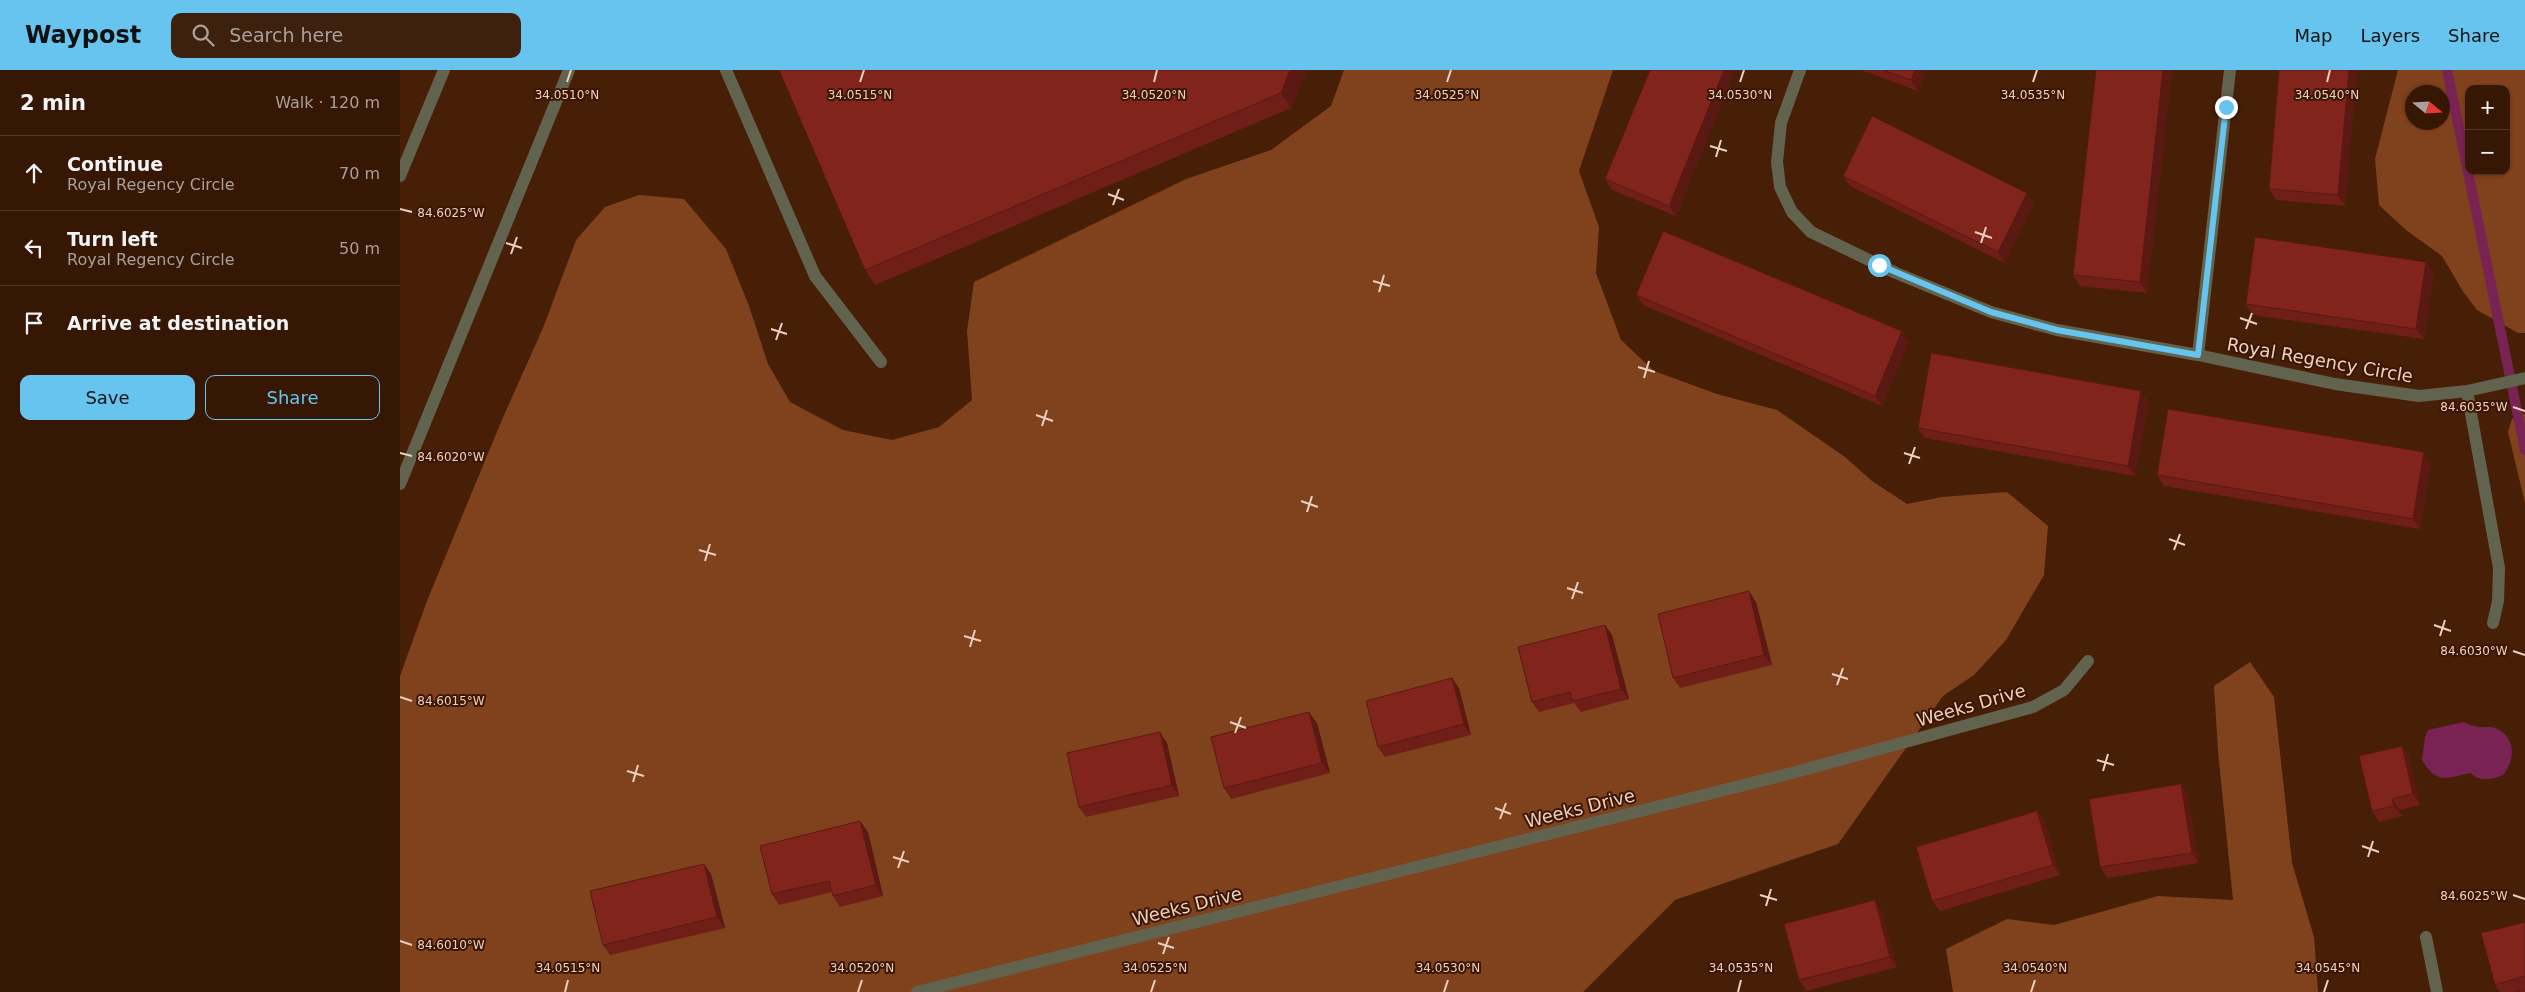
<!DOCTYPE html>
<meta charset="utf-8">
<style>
body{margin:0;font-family:"DejaVu Sans",sans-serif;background:#3d200e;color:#f1f3f6}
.controls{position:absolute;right:15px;top:15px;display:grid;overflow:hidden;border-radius:10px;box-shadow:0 1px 4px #0004}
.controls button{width:45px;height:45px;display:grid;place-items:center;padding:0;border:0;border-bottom:1px solid #4f3626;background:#351704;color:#f1f3f6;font:25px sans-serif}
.compass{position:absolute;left:2005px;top:15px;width:45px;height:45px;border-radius:50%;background:#351704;box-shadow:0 1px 4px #0004;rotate:108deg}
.stop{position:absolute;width:15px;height:15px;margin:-11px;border:4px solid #66c4ef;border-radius:50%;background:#fff}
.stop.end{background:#66c4ef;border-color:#fff;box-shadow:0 1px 5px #0008}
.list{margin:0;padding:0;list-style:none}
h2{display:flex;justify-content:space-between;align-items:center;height:65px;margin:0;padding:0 20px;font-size:21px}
h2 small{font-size:16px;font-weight:400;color:#aa9f9a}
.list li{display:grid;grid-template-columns:32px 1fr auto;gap:15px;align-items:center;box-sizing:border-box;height:75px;padding:0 20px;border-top:1px solid #4f3626}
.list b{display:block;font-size:19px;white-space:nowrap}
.list p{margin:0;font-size:16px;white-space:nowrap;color:#aa9f9a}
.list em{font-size:16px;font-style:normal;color:#aa9f9a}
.actions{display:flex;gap:10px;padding:15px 20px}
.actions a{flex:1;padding:11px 0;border:1px solid #66c4ef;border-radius:10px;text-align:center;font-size:18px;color:#66c4ef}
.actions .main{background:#66c4ef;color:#111}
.icon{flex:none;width:28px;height:28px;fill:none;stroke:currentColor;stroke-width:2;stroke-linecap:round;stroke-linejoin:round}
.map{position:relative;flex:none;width:2125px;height:922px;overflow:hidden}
header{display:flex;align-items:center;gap:30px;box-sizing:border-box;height:70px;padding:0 25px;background:#66c4ef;color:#111}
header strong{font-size:24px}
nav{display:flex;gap:28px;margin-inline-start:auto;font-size:18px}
.search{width:350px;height:45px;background:#3d200e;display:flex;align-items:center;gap:12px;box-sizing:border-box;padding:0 18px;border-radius:10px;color:#aa9f9a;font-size:19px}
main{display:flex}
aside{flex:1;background:#351704}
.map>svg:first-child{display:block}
</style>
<header>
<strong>Waypost</strong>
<div class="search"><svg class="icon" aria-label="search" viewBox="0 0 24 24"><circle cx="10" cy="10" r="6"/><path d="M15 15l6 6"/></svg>Search here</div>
<nav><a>Map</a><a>Layers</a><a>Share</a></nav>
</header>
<main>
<aside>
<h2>2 min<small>Walk · 120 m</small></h2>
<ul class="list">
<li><svg class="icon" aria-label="ahead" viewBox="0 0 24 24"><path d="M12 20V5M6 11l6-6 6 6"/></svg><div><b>Continue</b><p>Royal Regency Circle</p></div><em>70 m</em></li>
<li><svg class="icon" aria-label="left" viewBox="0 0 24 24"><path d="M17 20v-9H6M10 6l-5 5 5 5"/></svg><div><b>Turn left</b><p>Royal Regency Circle</p></div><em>50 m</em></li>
<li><svg class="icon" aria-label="arrive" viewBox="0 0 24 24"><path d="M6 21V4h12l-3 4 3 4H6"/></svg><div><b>Arrive at destination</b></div></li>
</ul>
<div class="actions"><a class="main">Save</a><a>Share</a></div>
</aside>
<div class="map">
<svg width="2125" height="922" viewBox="0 0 2125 922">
<rect width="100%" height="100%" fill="#471f06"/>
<path fill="#80421c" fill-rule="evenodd" d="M944,0H1213L1179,101L1199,157L1196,203L1221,270L1254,301L1317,324L1377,340L1445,387L1472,411L1507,434L1542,427L1607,422L1648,456L1644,505L1606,570L1574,605L1543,626L1438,774L1275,830L1183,922H0V606L27,531L101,352L143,258L176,170L205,137L239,125L284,129L326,179L349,236L368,294L390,332L443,360L492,370L539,357L572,330L567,261L574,212L786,109L871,80L931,36Z
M1998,0H2125V263H2118L2077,240L2062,220L2042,186L2006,160L1979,135L1975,89ZM2069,19H2106V101H2069ZM2042,22V52H2012V22Z
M2125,343V433L2108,362L2112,349Z
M1850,592L1874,627L1892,793L1914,867L1918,922H1553L1546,879L1607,849L1654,855L1758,826L1833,830L1818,681L1814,616Z"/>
<path fill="#792354" d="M2064,652C2069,654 2074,657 2079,657C2085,658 2089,656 2095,658C2117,667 2115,690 2103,705C2090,710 2081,712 2070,703C2045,709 2037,714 2022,690L2025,667L2028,660Z"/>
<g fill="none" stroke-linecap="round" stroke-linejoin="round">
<path stroke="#792354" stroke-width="10" d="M2047,0L2125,380"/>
<path stroke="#62634e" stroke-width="12" d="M326,0L415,206L481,292
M1400,0L1381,53L1377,92L1380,117L1392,142L1411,162L1496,203L1591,242L1657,260L1798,285L1935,314L2019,326L2067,321L2125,308
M0,106L44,0
M1798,285L1830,0
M2067,321L2099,498L2098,531L2093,553
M0,414L169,0
M2026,867L2037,922
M517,922L1392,703L1633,637L1664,620L1688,591"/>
</g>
<path fill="#6f1f17" d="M907,0L891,38L475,215L465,200Z
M1250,0H1335L1276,146L1212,120L1205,109Z
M1461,0H1526L1518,21Z
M1696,0H1772L1747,223L1680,216L1673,205Z
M1879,0H1957L1945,136L1876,130L1869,119Z
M1443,106L1634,133L1605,193L1450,116Z
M2034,202L2024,269L1853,245L1846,234Z
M1236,225L1509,272L1482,336L1243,235Z
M1749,332L1735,406L1525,368L1518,358Z
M2031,392L2020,459L1764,416L1757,405Z
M1356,532L1372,595L1280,618L1273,608Z
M1205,555L1212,565L1229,629L1181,642L1174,633L1139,642L1132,632Z
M1059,618L1071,665L985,687L978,677Z
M917,653L930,703L831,729L824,718Z
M767,673L779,726L686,747L679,737Z
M2002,676L2009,686L2020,735L2000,740L2002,746L1979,752L1972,741Z
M1781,714L1788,724L1799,793L1707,808L1700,797Z
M1637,741L1645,752L1660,805L1540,841L1532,831Z
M468,762L483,826L440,837L433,826L432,822L379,835L372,824Z
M311,804L325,858L210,885L203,875Z
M1482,841L1497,897L1406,921L1399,910Z
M2125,852V919L2113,922H2100L2095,915Z"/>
<path fill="#5a1913" d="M890,0H907L891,38L881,23Z
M1324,0H1335L1276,146L1269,136Z
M1515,0H1526L1518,21L1511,10Z
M1763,0H1772L1747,223L1740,212Z
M1949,0H1957L1945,136L1938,125Z
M1627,123L1634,133L1605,193L1598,182Z
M2026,192L2034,202L2024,269L2016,259Z
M1502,261L1509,272L1482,336L1475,326Z
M1741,321L1749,332L1735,406L1728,396Z
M2024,382L2031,392L2020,459L2013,449Z
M1349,521L1356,532L1372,595L1364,585Z
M1205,555L1212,565L1229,629L1221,619Z
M1052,608L1059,618L1071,665L1064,654Z
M909,642L917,653L930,703L922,693Z
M760,662L767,673L779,726L772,715Z
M2002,676L2009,686L2020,735L2013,724Z
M1781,714L1788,724L1799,793L1792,783Z
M1992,729L2000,740L2002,746L1994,736Z
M1637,741L1645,752L1660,805L1653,795Z
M460,751L468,762L483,826L476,815Z
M304,794L311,804L325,858L317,847Z
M1475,830L1482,841L1497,897L1490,887Z"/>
<path fill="#81241b" stroke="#5a1913" d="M379,0H890L881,23L465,200Z
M1250,0H1324L1269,136L1205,109Z
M1483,0H1515L1511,10Z
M1696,0H1763L1740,212L1673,205Z
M1879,0H1949L1938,125L1869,119Z
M1472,46L1627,123L1598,182L1443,106Z
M1263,161L1502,261L1475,326L1236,225Z
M1855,167L2026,192L2016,259L1846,234Z
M1531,283L1741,321L1728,396L1518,358Z
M1768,339L2024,382L2013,449L1757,405Z
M1349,521L1364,585L1273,608L1258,544Z
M1205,555L1221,619L1173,631L1170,622L1132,632L1118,577Z
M1052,608L1064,654L978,677L966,631Z
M909,642L922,693L824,718L811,667Z
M760,662L772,715L679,737L667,683Z
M2002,676L2013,724L1992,729L1994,736L1972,741L1959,686Z
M1781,714L1792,783L1700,797L1689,729Z
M1637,741L1653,795L1532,831L1516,777Z
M460,751L476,815L433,826L429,811L372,824L360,776Z
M304,794L317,847L203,875L190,821Z
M1475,830L1490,887L1399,910L1384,854Z
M2125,852V906L2095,915L2081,863Z
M2125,919V922H2116Z"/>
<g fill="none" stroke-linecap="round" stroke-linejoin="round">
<path stroke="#66c4ef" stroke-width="6" d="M1479,195L1591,242L1657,260L1798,285L1826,37"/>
</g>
<path fill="none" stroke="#ead0c2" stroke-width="2" d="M167,12L171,0M460,12L464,0M754,12L757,0M1047,12L1051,0M1340,12L1344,0M1633,12L1637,0M1927,12L1930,0M1310,76L1327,81M1316,87L1321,70M708,124L724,130M713,135L719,119M0,139L12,142M1575,162L1592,168M106,173L122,178M1581,173L1586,157M111,184L117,167M973,211L990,216M979,222L984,205M1840,248L1857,254M371,259L387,264M1846,259L1852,243M376,270L382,253M1238,297L1255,302M1244,308L1249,291M2113,337L2125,341M636,345L653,351M642,356L647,340M0,383L12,386M1504,383L1520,388M1509,394L1515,377M901,431L918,437M907,442L912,426M1769,469L1785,475M299,480L316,485M1774,480L1780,464M305,491L310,474M1167,518L1183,523M1172,529L1178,512M2034,555L2051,561M564,566L581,571M2040,566L2045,550M570,577L575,560M2113,581L2125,585M1432,604L1448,609M1437,615L1443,598M0,627L12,631M830,652L846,658M835,663L841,647M1697,690L1714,695M227,701L244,706M1703,701L1708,684M233,712L238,695M1095,738L1111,744M1100,749L1106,733M1962,776L1979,782M493,787L509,792M1968,787L1973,771M498,798L504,781M1360,825L1377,830M2113,825L2125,829M1366,836L1371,819M0,871L12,875M758,873L774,878M763,884L769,867M165,922L168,910M458,922L462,910M751,922L755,910M1044,922L1048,910M1338,922L1341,910M1631,922L1635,910M1924,922L1928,910"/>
<g text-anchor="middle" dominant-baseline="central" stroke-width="4" stroke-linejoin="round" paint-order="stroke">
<g font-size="18" fill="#ead0c2" stroke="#3c1500">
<text transform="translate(1920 290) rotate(10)">Royal Regency Circle</text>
<text transform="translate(1571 635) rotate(-16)">Weeks Drive</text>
<text transform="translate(1180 738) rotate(-14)">Weeks Drive</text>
<text transform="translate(787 836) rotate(-14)">Weeks Drive</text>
</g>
</g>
<g font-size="12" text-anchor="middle" fill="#ead0c2" stroke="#3c1500" stroke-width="4" stroke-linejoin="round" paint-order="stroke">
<text x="167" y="29">34.0510°N</text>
<text x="460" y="29">34.0515°N</text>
<text x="754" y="29">34.0520°N</text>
<text x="1047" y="29">34.0525°N</text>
<text x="1340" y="29">34.0530°N</text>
<text x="1633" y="29">34.0535°N</text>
<text x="1927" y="29">34.0540°N</text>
<text x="51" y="147">84.6025°W</text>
<text x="2074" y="341">84.6035°W</text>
<text x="51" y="391">84.6020°W</text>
<text x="2074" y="585">84.6030°W</text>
<text x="51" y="635">84.6015°W</text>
<text x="2074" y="830">84.6025°W</text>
<text x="51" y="879">84.6010°W</text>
<text x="168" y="902">34.0515°N</text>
<text x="462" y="902">34.0520°N</text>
<text x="755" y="902">34.0525°N</text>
<text x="1048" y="902">34.0530°N</text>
<text x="1341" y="902">34.0535°N</text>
<text x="1635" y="902">34.0540°N</text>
<text x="1928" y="902">34.0545°N</text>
</g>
</svg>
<div class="controls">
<button>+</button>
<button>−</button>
</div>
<svg class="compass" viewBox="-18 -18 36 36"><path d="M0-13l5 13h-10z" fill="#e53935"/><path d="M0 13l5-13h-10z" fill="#aa9f9a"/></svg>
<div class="stop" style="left:1479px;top:195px"></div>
<div class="stop end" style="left:1826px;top:37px"></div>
</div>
</main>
